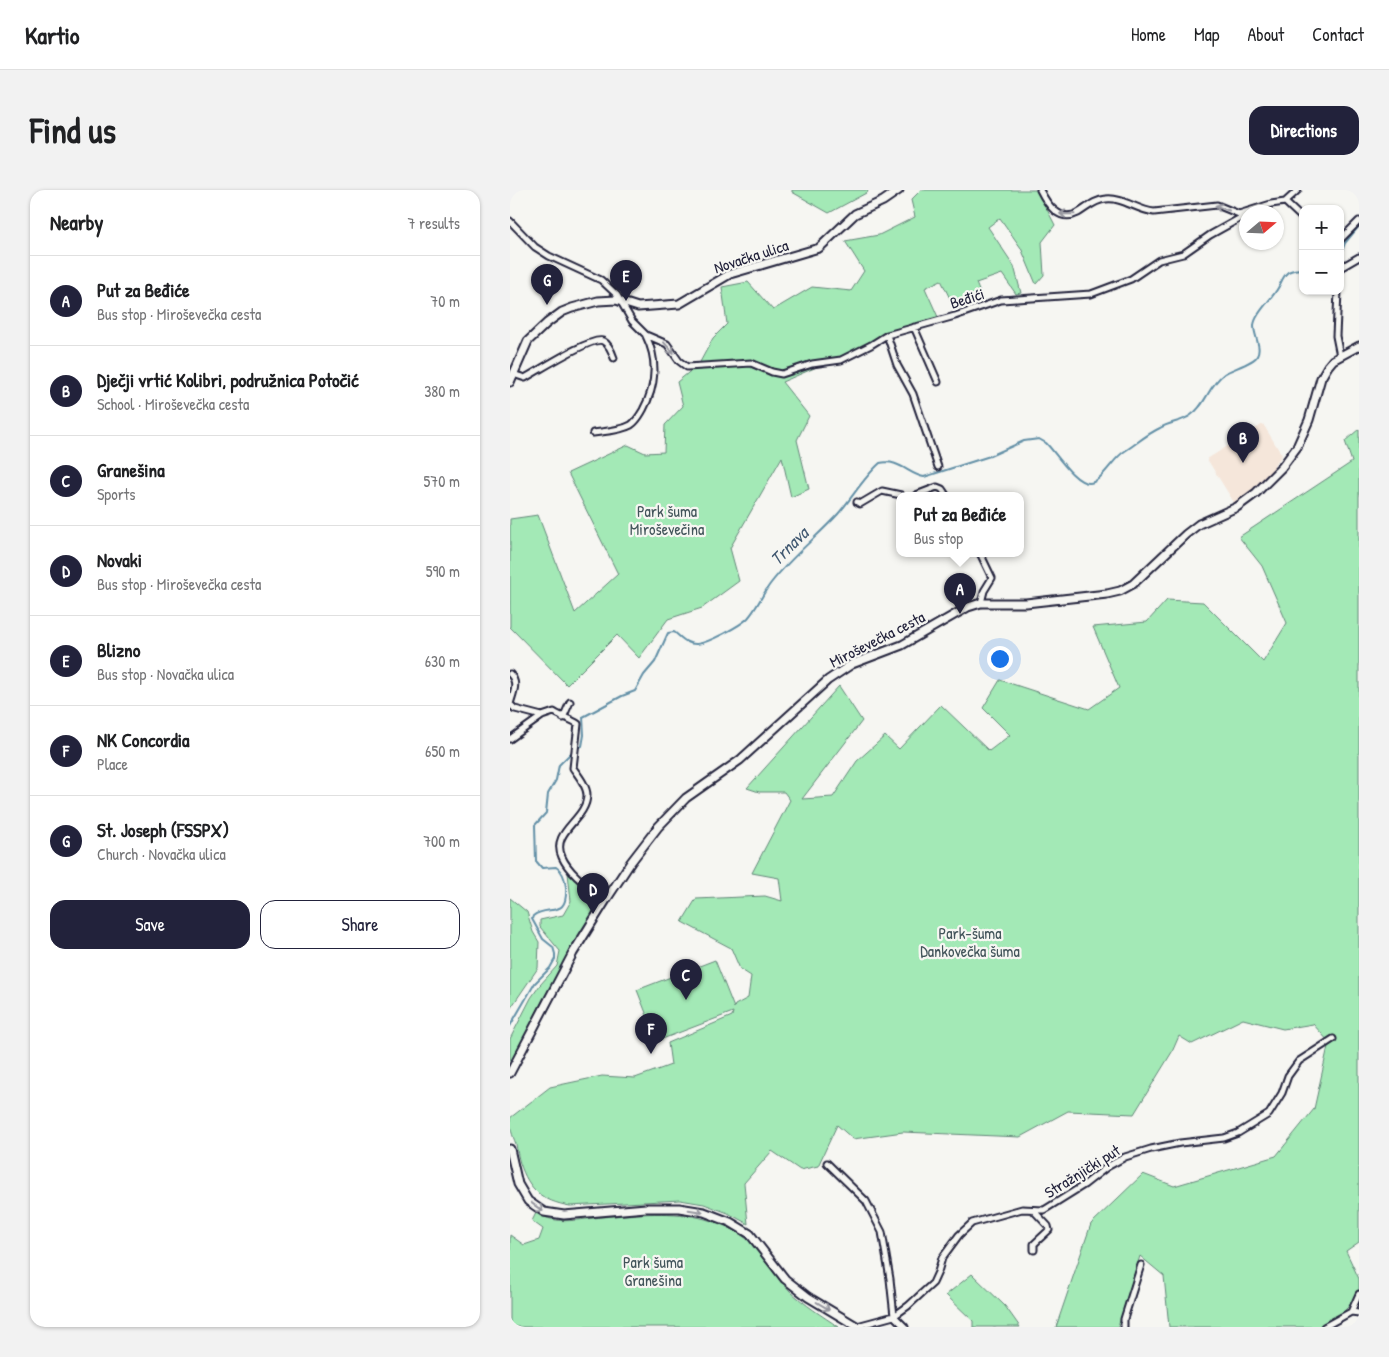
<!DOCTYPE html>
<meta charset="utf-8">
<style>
body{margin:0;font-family:"Patrick Hand",sans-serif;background:#f2f2f2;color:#202124}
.controls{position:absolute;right:15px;top:15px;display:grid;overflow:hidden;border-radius:10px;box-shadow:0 1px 4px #0004}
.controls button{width:45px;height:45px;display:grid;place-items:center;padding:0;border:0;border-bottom:1px solid #e0e0e0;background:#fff;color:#202124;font:25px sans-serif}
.compass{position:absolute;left:729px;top:15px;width:45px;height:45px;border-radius:50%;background:#fff;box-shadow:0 1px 4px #0004;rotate:71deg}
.you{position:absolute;left:489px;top:468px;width:18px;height:18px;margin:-12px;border:4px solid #fff;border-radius:50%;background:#1a73e8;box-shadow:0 0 0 8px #1a73e833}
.badge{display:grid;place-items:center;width:32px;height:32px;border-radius:50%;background:#22223b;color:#fff;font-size:16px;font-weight:700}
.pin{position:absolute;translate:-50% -41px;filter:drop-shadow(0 1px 2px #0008)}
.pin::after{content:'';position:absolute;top:26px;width:18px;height:15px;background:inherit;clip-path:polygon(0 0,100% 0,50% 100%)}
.popup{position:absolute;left:386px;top:302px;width:128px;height:65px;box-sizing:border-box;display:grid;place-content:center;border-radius:10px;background:#fff;filter:drop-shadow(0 1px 4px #0005);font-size:16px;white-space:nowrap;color:#757577}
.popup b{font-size:19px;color:#202124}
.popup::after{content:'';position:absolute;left:50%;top:100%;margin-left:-10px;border:10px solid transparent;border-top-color:#fff}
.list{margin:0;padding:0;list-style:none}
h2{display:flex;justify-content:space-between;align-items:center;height:65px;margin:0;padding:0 20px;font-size:21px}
h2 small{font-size:16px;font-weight:400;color:#757577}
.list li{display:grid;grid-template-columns:32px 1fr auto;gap:15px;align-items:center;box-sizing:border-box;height:90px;padding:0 20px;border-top:1px solid #e0e0e0}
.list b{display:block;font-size:19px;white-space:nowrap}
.list p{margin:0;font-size:16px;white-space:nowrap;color:#757577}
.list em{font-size:16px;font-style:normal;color:#757577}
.actions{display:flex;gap:10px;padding:15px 20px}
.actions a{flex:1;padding:11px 0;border:1px solid #22223b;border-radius:15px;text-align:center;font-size:18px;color:#22223b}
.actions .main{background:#22223b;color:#fff}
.map{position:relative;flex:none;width:849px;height:1137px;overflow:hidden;border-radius:15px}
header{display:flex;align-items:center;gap:30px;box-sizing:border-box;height:70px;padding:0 25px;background:#fff;border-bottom:1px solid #e0e0e0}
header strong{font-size:24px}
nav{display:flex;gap:28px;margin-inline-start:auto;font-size:18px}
.intro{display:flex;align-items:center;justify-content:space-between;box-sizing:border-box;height:120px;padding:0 30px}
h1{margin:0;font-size:35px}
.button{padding:12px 22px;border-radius:15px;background:#22223b;color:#fff;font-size:18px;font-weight:700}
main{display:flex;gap:30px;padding:0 30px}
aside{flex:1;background:#fff;border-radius:15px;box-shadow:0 1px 4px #0004}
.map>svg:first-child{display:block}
</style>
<header>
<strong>Kartio</strong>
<nav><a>Home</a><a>Map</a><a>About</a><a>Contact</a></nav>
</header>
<div class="intro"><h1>Find us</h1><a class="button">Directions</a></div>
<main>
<aside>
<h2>Nearby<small>7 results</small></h2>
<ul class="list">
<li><span class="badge">A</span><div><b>Put za Beđiće</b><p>Bus stop · Miroševečka cesta</p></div><em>70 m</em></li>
<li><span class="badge">B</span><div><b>Dječji vrtić Kolibri, podružnica Potočić</b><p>School · Miroševečka cesta</p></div><em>380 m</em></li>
<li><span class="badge">C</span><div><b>Granešina</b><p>Sports</p></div><em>570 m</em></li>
<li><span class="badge">D</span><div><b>Novaki</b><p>Bus stop · Miroševečka cesta</p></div><em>590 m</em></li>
<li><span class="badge">E</span><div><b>Blizno</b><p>Bus stop · Novačka ulica</p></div><em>630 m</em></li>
<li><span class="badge">F</span><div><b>NK Concordia</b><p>Place</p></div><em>650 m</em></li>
<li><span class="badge">G</span><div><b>St. Joseph (FSSPX)</b><p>Church · Novačka ulica</p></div><em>700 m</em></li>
</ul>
<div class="actions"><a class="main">Save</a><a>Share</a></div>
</aside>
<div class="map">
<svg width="849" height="1137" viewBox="0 0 849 1137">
<rect width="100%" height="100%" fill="#f6f6f2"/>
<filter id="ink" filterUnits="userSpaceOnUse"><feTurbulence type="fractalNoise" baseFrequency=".02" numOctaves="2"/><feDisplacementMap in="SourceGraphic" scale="10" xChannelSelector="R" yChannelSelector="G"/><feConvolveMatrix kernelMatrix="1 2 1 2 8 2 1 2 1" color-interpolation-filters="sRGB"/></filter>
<g filter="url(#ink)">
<path fill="#f5e6da" d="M753,234L772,265L764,276L766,278L732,309L725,314L697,269Z"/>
<path fill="#a3e9b6" stroke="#628678" d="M282,0H357L358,2L319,23L282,2Z
M411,0H527L545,35L532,52L534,85L526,94L511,58L490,28L478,37L504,76L511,103L506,104L492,84L466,93L473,111L445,119L431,90L415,98L428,127L374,145L330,167L272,192L299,226L287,250L299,299L281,307L272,267L220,358L229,391L192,418L158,429L129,468L107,445L57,495L0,437V329L28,325L65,423L108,384L58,283L118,255L135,263L154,262L155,235L173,216L167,192L189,174L203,148L217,134L212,97L238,92L263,120L302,97L341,101L354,81L335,51L369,45L405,27L401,10Z
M849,239V1052L836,1061L849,1089V1105L825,1131L813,1137H659L654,1086L630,1066L608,1137H546L581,1034L633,984L664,996L766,966L804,919L819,852L803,834L773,839L733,829L682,854L669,846L662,862L624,924L558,921L510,947L393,942L343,949L327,935L308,976L290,980L262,961L234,993L238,1034L218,1023L194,1014L170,1010L60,1016C32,1011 19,1000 10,973C8,967 7,960 6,954C2,944 0,939 0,928L40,897L92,886L125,888L161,875L158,853L222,826L223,822L147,851L127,800L205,770L224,818L225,815L238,808L241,786L230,779L221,758L172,732L186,709L255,706L272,711L269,688L242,683L280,610L274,602H249L237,598L329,496L352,531L292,609L323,607L347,571L375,546L389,559L431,515L479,561L500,545L473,518L490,490L579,519L609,498L583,437L637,432L657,410L693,412L753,472L777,433L752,376L729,347L842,272L835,251Z
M58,683L92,713L33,809L0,878V849L21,808L30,795L47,776L50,761L30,737V730L53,725L61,711Z
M0,708L17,722L23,742L29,752L28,778L0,819Z
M26,1023C48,1036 70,1029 93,1027C126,1024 164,1020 195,1029C214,1034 235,1044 247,1059C259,1073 268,1088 280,1101C295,1115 312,1126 329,1137H0V1045L14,1055L29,1050L33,1039L22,1031Z
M462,1084L495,1116L510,1137H463V1131L436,1105Z"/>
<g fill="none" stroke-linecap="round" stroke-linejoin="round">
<path stroke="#6390a7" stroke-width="2" d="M830,66L835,53L849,36
M0,836L25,793L40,778L45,769V764L43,757L33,749L22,729L23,726C38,714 58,730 56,697C55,688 53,681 46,677L32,678L26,671L25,635L36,623L38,604L46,590L49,575L63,561L72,556L74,545L73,527L112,506L125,501L134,485L145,472L158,443L164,442C171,447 177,455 187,454C198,453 230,436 238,428C247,418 253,403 261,393C281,367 307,347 328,324C342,308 354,287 370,273C389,269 398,284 414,287L480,266L514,251L529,249L536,253C546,263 564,293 579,293C591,293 603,268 615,261C626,254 637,244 650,238C660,232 672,232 681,225C696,215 698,196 714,184C721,179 744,173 747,166C752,157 744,146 744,136C744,125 762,109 768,98C771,93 773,86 778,82C782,80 788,79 793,79"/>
<g stroke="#22223b" stroke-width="9">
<path id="street" d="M530,0C537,14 549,33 568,23C577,18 584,10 596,9C612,7 627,20 644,22L707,15L729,24L761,14L775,12
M775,12L793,29
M775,12L788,0
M0,31L25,57L39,66L91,90L107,105L122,131L136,145L157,154L169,171L177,177L241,173L262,182L272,184L302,174L331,170L361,155L377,145L445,126L491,110L581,104L621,89L649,70L673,64L700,45L736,25
M830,50L849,31
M830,78L849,67
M828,101L826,146L830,166
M404,137L428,192
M377,145L387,175L403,204L428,277
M3,184L15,188C28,181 82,146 93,151C99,154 102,162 104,168
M83,243C96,241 110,241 121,235C127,231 130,225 133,220C146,196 148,170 136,146
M406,305L427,297L432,299L436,305
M347,312L350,314L372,301L391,305
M470,363L482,388L474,401L471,413
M0,484C9,493 3,503 0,514
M0,514L5,519L32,526
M53,528L60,512
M0,549L32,526L44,522C52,527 61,529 68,534L63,578C68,585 77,596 77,605C77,630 40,641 52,667C60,685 81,698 96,710
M317,973L356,1011L372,1042L380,1089L384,1126L395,1137
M523,1020L538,1036L539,1040L524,1054V1060
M841,1122L849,1104
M347,1136L384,1126L398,1116L423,1093L428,1082L432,1068L449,1045L462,1033L512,1019L534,1020L574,995L597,977L615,967L641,959L670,953L714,948L728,943L759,924L772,903L778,886L789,871L823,849
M614,1137V1129L631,1075
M814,1137L841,1122L849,1123"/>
</g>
<g stroke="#22223b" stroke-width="11">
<path id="secondary" d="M0,192L18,151L37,133L52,122L62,118L88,111L106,110L128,117L169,114L220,84L309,58L345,24L373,11L389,0
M0,883L63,763L96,710L121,672L148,637L176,608L230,570L318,490L342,474L392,455L458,417L471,413H516L597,404L610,401L623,394L676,344L689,334L727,317L746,303L772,277L787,257L799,230L811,188L818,176L823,170L849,156
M0,959L8,994L18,1011L34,1022L54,1025L136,1018H169L194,1022L220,1032L240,1044L275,1089L298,1107L348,1137"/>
</g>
<use href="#street" stroke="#f6f6f2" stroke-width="5"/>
<use href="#secondary" stroke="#f6f6f2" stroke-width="7"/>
</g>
<defs><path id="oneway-shaft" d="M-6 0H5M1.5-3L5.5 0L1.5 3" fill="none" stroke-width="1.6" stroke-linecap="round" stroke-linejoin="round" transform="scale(1.25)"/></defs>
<g stroke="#9797a0">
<use href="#oneway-shaft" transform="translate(712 18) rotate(-161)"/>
<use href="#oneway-shaft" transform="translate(557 24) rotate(-179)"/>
<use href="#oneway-shaft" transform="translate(159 158) rotate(48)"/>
<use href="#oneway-shaft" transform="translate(27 1017) rotate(36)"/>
<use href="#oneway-shaft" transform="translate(186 1021) rotate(10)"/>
<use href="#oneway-shaft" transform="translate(313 1116) rotate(31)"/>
</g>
</g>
<g text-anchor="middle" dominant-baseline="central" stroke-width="4.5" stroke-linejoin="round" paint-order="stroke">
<g font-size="16" fill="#22223b" stroke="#f6f6f2">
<text transform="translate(241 66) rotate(-18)">Novačka ulica</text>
<text transform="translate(457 108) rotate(-18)">Beđići</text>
<text transform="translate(367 449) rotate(-27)">Miroševečka cesta</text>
<text transform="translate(572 981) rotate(-32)">Stražnjički put</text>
</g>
<g font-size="16" fill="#42545a" stroke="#f6f6f2">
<text x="157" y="321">Park šuma<tspan x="157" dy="18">Miroševečina</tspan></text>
<text x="460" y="743">Park-šuma<tspan x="460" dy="18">Dankovečka šuma</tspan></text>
<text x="143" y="1072">Park šuma<tspan x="143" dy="18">Granešina</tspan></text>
</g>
<g font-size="18" font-style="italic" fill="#425971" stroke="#f6f6f2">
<text transform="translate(279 356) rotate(-45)">Trnava</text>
</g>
</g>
</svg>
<div class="controls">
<button>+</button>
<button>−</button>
</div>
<svg class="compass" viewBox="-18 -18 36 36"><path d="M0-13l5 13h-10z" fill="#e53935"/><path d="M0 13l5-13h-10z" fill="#757577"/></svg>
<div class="you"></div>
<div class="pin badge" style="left:450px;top:424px">A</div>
<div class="popup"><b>Put za Beđiće</b>Bus stop</div>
<div class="pin badge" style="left:733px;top:273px">B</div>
<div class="pin badge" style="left:176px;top:810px">C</div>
<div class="pin badge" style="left:83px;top:724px">D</div>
<div class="pin badge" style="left:116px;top:111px">E</div>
<div class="pin badge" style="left:141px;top:864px">F</div>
<div class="pin badge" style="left:37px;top:115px">G</div>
</div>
</main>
